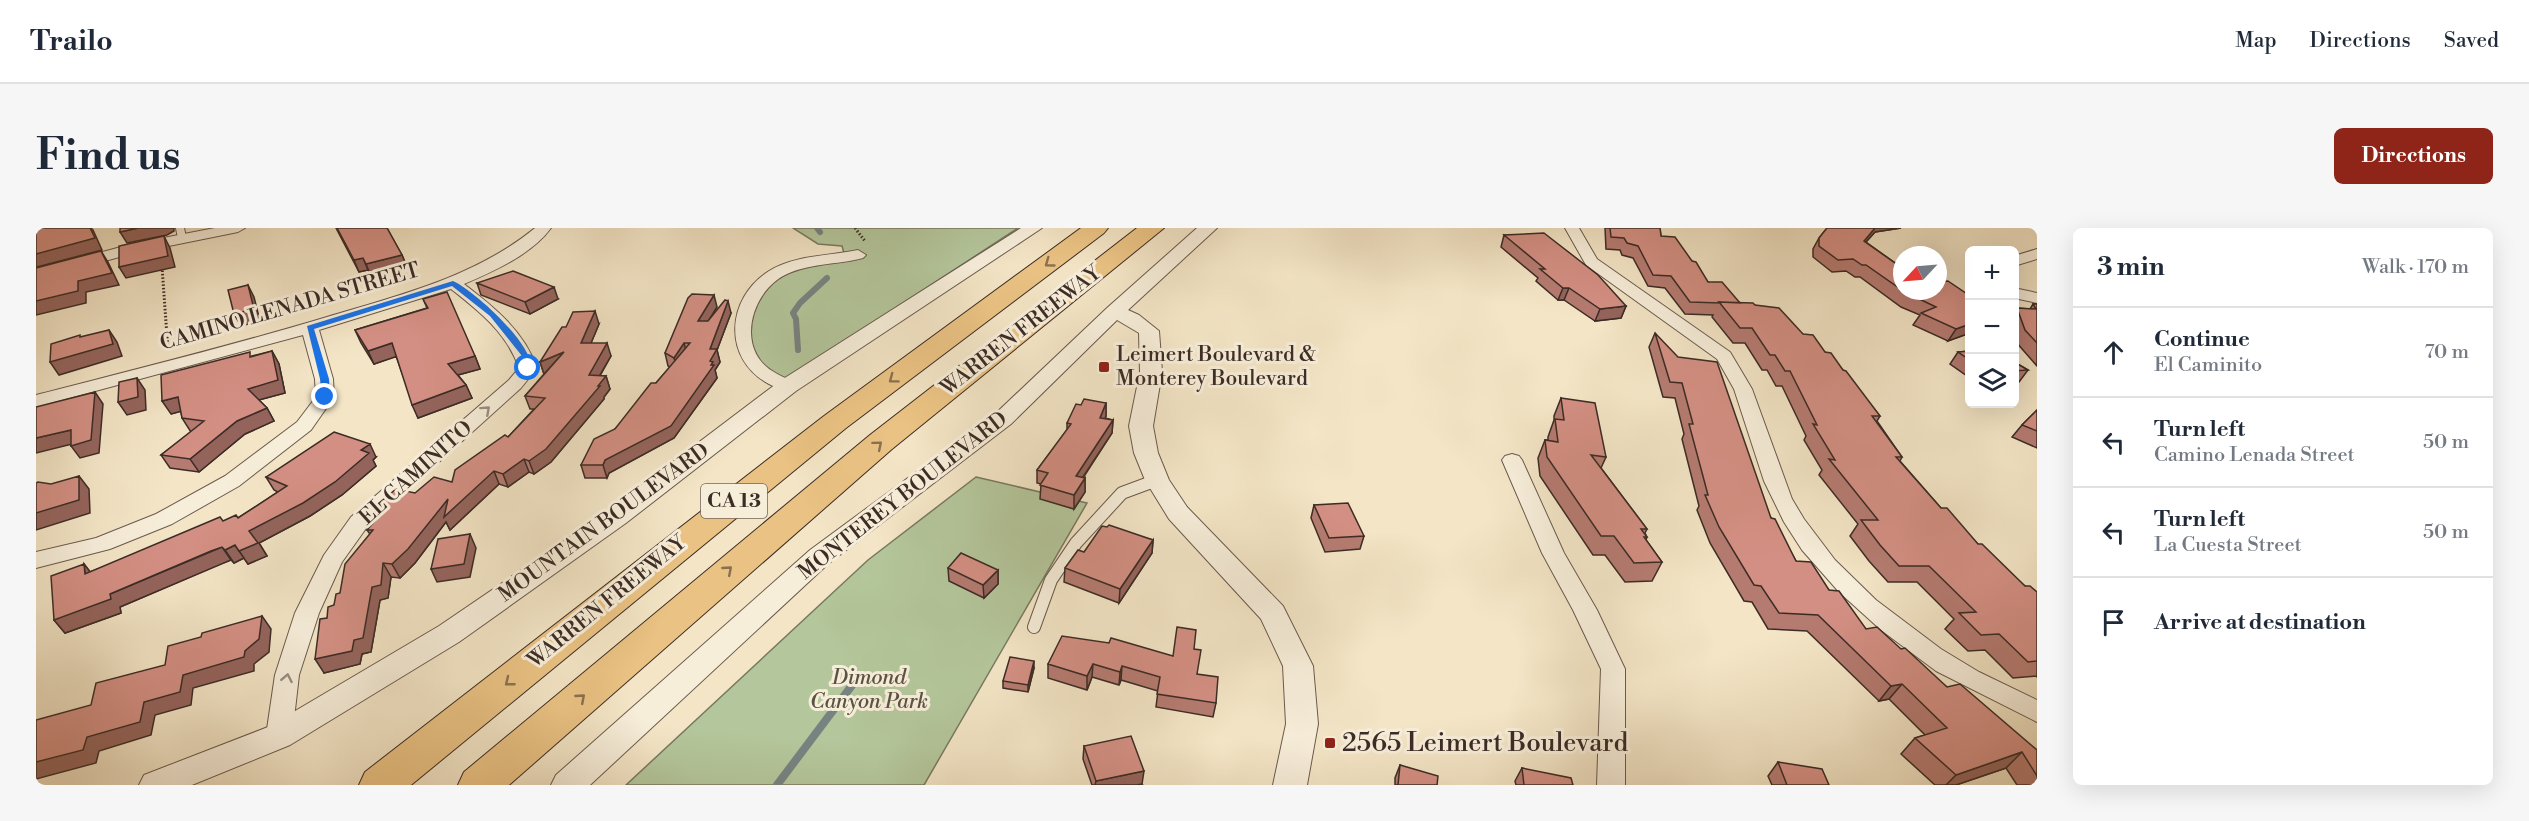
<!DOCTYPE html>
<meta charset="utf-8">
<style>
body{margin:0;font-family:"Libre Bodoni",serif;background:#f6f6f7;color:#1f2937}
.controls{position:absolute;right:18px;top:18px;display:grid;overflow:hidden;border-radius:9px;box-shadow:0 6px 24px #0002}
.controls button{width:54px;height:54px;display:grid;place-items:center;padding:0;border:0;border-bottom:2px solid #e0e1e3;background:#fff;color:#1f2937;font:30px sans-serif}
.compass{position:absolute;left:1857px;top:18px;width:54px;height:54px;border-radius:50%;background:#fff;box-shadow:0 6px 24px #0002;rotate:244deg}
.stop{position:absolute;width:18px;height:18px;margin:-14px;border:4px solid #1a73e8;border-radius:50%;background:#fff}
.stop.end{background:#1a73e8;border-color:#fff;box-shadow:0 2px 6px #0008}
.list{margin:0;padding:0;list-style:none}
h2{display:flex;justify-content:space-between;align-items:center;height:78px;margin:0;padding:0 24px;font-size:26px}
h2 small{font-size:20px;font-weight:400;color:#747a83}
.list li{display:grid;grid-template-columns:39px 1fr auto;gap:18px;align-items:center;box-sizing:border-box;height:90px;padding:0 24px;border-top:2px solid #e0e1e3}
.list b{display:block;font-size:22px;white-space:nowrap}
.list p{margin:0;font-size:20px;white-space:nowrap;color:#747a83}
.list em{font-size:20px;font-style:normal;color:#747a83}
.icon{flex:none;width:33px;height:33px;fill:none;stroke:currentColor;stroke-width:2;stroke-linecap:round;stroke-linejoin:round}
.map{position:relative;flex:none;width:2001px;height:557px;overflow:hidden;border-radius:9px}
header{display:flex;align-items:center;gap:36px;box-sizing:border-box;height:84px;padding:0 30px;background:#fff;border-bottom:2px solid #e0e1e3}
header strong{font-size:28px}
nav{display:flex;gap:33px;margin-inline-start:auto;font-size:21px}
.intro{display:flex;align-items:center;justify-content:space-between;box-sizing:border-box;height:144px;padding:0 36px}
h1{margin:0;font-size:42px}
.button{padding:15px 27px;border-radius:9px;background:#8f2418;color:#fff;font-size:21px;font-weight:700}
main{display:flex;gap:36px;padding:0 36px}
aside{flex:1;background:#fff;border-radius:9px;box-shadow:0 6px 24px #0002}
.map>svg:first-child{display:block}
</style>
<header>
<strong>Trailo</strong>
<nav><a>Map</a><a>Directions</a><a>Saved</a></nav>
</header>
<div class="intro"><h1>Find us</h1><a class="button">Directions</a></div>
<main>
<div class="map">
<svg width="2001" height="557" viewBox="0 0 2001 557">
<rect width="100%" height="100%" fill="#f3e5c6"/>
<filter id="stains"><feTurbulence type="fractalNoise" baseFrequency=".00333" numOctaves="4"/><feColorMatrix values="0 0 0 0 .2 0 0 0 0 .09 0 0 0 0 .02 0 0 0 .5 -.17"/></filter>
<radialGradient id="worn" r=".72"><stop offset=".6" stop-color="#630" stop-opacity="0"/><stop offset="1" stop-color="#630" stop-opacity=".3"/></radialGradient>
<path fill="#b4c69b" stroke="#787960" stroke-width="1.5" d="M757,0H982L745,155L716,134L708,94L743,44L809,29L806,18L782,16Z
M940,249L1051,275L888,557H590L832,332Z"/>
<g fill="none" stroke-linecap="round" stroke-linejoin="round">
<path stroke="#778381" stroke-width="6" d="M781,0L784,4
M762,122L760,91L757,85L764,75L791,50"/>
<path stroke="#778381" stroke-width="8" d="M741,557L823,448"/>
<g stroke="#6a5a4e" stroke-width="10">
<path id="service-far1" d="M144,0L146,10"/>
</g>
<g stroke="#6a5a4e" stroke-width="14">
<path id="service" d="M998,399L1015,352L1040,315L1086,265L1121,252"/>
</g>
<g stroke="#6a5a4e" stroke-width="2">
<path id="minor" d="M179,0H209L202,4L98,25L0,52V42L96,16Z
M499,0H515C495,27 458,43 428,56C458,79 488,103 501,140L485,160L331,299L306,334L283,385L263,447L256,508L252,516L243,519L234,516L230,508L239,447L259,385L288,327L315,289L473,152L483,140C471,105 443,83 415,61L283,102L297,151L298,169L275,202L203,258L136,296L74,321L0,340V324L60,310L120,286L189,248L261,194L280,169L279,151L267,107L0,179V167C97,142 195,118 291,89C364,67 439,49 499,0Z
M1529,0H1543L1561,31L1694,124L1716,161L1756,271L1768,291L1799,332L1840,372L1905,421L1943,444L2001,472V494L1900,443L1845,402L1803,364L1766,322L1748,294L1728,253L1698,161L1681,131L1550,37Z
M2001,21V31L1978,38V28Z
M822,22L830,27L827,30C801,37 771,35 747,48C720,63 704,105 724,132C732,143 747,149 758,154L761,158L758,162C749,164 741,160 733,156C686,131 690,70 733,43C759,27 793,28 822,22Z
M1978,60L2001,65V75L1978,70Z
M1476,226L1483,228L1486,232L1528,325L1561,382L1589,441V557H1561L1565,441L1537,382L1506,325L1466,232L1469,228Z"/>
</g>
<g stroke="#6a5a4e" stroke-width="2">
<path id="tertiary" d="M985,0H1006L760,163L590,295L423,414L254,517L156,557H103L108,547L232,499L403,398L572,283L744,153Z
M1161,0H1181L1092,82L1103,87L1123,103L1126,144L1117,198L1122,225L1133,252L1151,279L1247,378L1277,438L1282,496L1271,557H1237L1250,496L1247,438L1225,391L1133,291L1109,252L1098,225L1093,198L1104,144L1103,105L1081,92L975,196L792,336L554,557H515L520,547L774,322L959,186L1071,80Z"/>
</g>
<g stroke="#3c2c26" stroke-width="2">
<path id="motorway" d="M1045,0H1072L1068,5L810,200L375,557H323L329,544L788,188Z
M1101,0H1128L856,221L473,557H422L428,544L834,207Z"/>
</g>
<path stroke="#3c2c26" stroke-width="3" stroke-dasharray="1.5 2" stroke-linecap="butt" d="M819,0L829,13
M126,39L132,122"/>
<use href="#service-far1" stroke="#f7eeda" stroke-width="8"/>
<use href="#service" stroke="#f7eeda" stroke-width="12"/>
<use href="#minor" fill="#f7eeda" fill-rule="evenodd"/>
<use href="#tertiary" fill="#f7eeda" fill-rule="evenodd"/>
<use href="#motorway" fill="#eac283" fill-rule="evenodd"/>
</g>
<path fill="#b57b71" stroke="#3c2c26" stroke-width="1.5" d="M300,0H351L366,27L371,39L335,48L332,42L323,44Z
M1569,0H1624L1625,8L1656,33L1672,54L1704,75L1719,77L1767,106L1789,124L1807,142L1844,188L1841,193L1866,229L1864,233L1905,280L1942,316L1989,358L2001,364V449L2000,448L1977,450L1949,422L1932,423L1909,401L1918,391L1881,354H1852L1833,333L1814,308L1822,296L1783,247L1786,242L1768,212L1770,208L1746,158H1740L1731,142H1726L1709,115H1697L1676,89L1677,87L1649,86L1629,60L1612,58L1597,30L1586,27L1584,22L1570,21Z
M1791,0H1865L1839,4L1830,14L1866,40V63H1902L1934,68V105L1912,113L1877,97L1884,87L1865,79L1824,49H1819L1810,43L1796,44L1777,29V21L1783,10Z
M1468,7L1590,78L1585,90L1559,93L1528,72H1522L1500,53L1502,50L1465,19Z
M441,55L522,71L494,86L445,67Z
M387,71L439,128L444,141L422,147L430,157L436,170L382,190L360,128L338,136L325,115L319,102L391,80Z
M1997,76H2001V138L1980,114L1978,110V84L1981,80L1994,81Z
M681,79L675,89L695,85L681,122L684,134L679,142L681,150L638,210L573,245L571,250H549L545,237L579,201L634,139L632,138L629,125Z
M563,96L555,115L575,128L564,148H570L574,161L568,169V171L515,234L498,246L493,244L472,259L463,256L414,302L410,294L379,335L364,350L355,349L352,370L344,372L335,424L326,426L324,436L288,445L291,390L298,377L334,306L331,302L346,284L342,276L416,254L472,209L498,181H494L489,168L508,146L504,134Z
M1619,105L1735,290L1760,333L1793,362L1830,401L1865,421L1911,459L2001,522V557H1981L1970,540L1920,557H1899L1865,526L1879,510L1889,507L1853,471L1843,473L1771,403L1732,401L1716,374L1708,373L1674,315L1661,282L1663,278L1646,211L1648,206L1639,170L1627,169L1613,119Z
M236,123L243,136L249,165L223,172L231,180L238,193L209,206L163,244L134,240L125,227L155,204L146,190L145,183L135,186L216,128Z
M1934,123V150L1914,136L1922,124Z
M1978,134L1992,142L1983,154L1978,155Z
M1525,170L1570,229L1565,240L1611,301L1609,305L1611,309L1610,312L1626,334L1616,353L1589,354L1569,327H1557L1504,248L1502,230L1509,212H1512V209L1518,192V188Z
M1070,175V188L1069,190L1077,192L1076,205L1047,250H1049V264L1038,281L1004,271L1005,256L1001,255V242L1031,202V195L1045,177Z
M2001,182V220L1976,209L1986,197Z
M340,229L337,232L340,238L306,267L274,288L223,315L231,328L212,336L208,330L198,335L195,332L184,336L84,379L85,385L29,405L18,392L48,336L54,344L187,293L202,290L242,264L238,262L230,249Z
M1278,277L1328,308L1324,321L1289,324L1275,290Z
M1071,299L1117,312L1116,325L1083,375L1028,354L1029,340L1048,324Z
M912,340L962,342V356L948,370L913,353Z
M1158,421L1161,446L1180,475L1177,489L1120,479L1122,463L1085,452L1083,457L1056,449L1051,462L1012,450V436L1137,428Z
M998,440L992,464L967,460V453Z
M1048,518L1106,556L1101,557H1056L1047,531Z
M1742,534L1793,557H1736L1732,548Z
M1364,537L1401,557H1359V550Z
M1486,540L1537,557H1480L1479,553Z"/>
<path fill="#94645c" stroke="#3c2c26" stroke-width="1.5" d="M54,0H55L57,2L66,22L1,39L0,38V26Z
M102,0H138V3L131,7L91,15L84,4Z
M1839,0H1865L1839,4L1821,24L1828,13Z
M128,8L134,20L139,39L90,50L83,39Z
M65,23L72,34L83,57L50,64V75L0,87V73L42,53Z
M366,27L371,39L335,48L330,36Z
M327,30L332,42L323,44L318,32Z
M212,57L218,69L224,93L205,98L198,86Z
M518,59L522,71L494,86L489,74Z
M1527,60H1533L1528,72H1522Z
M678,67L681,79L665,105L662,93Z
M692,73L695,85L681,122L684,134L679,142L681,150L638,210L573,245L571,250L567,237L569,232L674,121Z
M1590,78L1585,90L1559,93L1564,81Z
M559,83L563,96L550,127L545,115Z
M1934,96V105L1912,113L1920,101Z
M73,102L81,114L86,128L23,147L14,134Z
M356,115L362,128L338,136L332,123Z
M571,115L575,128L557,159L553,147Z
M648,115L651,127L642,143L638,130Z
M236,123L243,136L249,165L219,173L212,161Z
M528,124L508,146L504,134Z
M439,128L444,141L418,148L412,136Z
M570,148L574,161L568,169V171L515,234L498,246L493,233Z
M101,150L109,162L110,182L91,187L82,174Z
M430,157L436,170L382,190L376,177Z
M59,164L67,176L63,225L44,230L35,218Z
M142,169L150,182L135,186L126,173Z
M1070,175V188L1064,202V190Z
M231,180L238,193L209,206L163,244L154,231L201,193Z
M1077,192L1076,205L1039,261L1040,248Z
M35,202L44,214L0,225V210Z
M334,216L340,229L337,232L340,238L306,267L274,288L223,315L231,328L212,336L203,323L213,303Z
M488,231L493,244L472,259L467,246Z
M458,243L463,256L414,302L410,294L379,335L364,350L356,336L412,271Z
M43,248L53,261L54,285L0,302V285Z
M1049,250V264L1038,281V267Z
M434,306L440,320L434,349L401,354L395,341Z
M1117,312L1116,325L1083,375L1084,361Z
M199,317L208,330L198,335L189,322Z
M186,319L195,332L84,379L85,385L29,405L18,392L74,366Z
M347,335L355,349L352,370L344,372L335,424L326,426L324,436L288,445L279,431L318,412L336,359Z
M48,336L59,350L49,346Z
M962,342V356L948,370L947,357Z
M226,388L235,401L233,424L218,436V443L157,460L155,477L119,487L115,507L63,523L60,535L0,551V534L51,509L108,474L147,447L209,423Z
M998,433V440L992,464V457Z
M1057,436L1056,449L1051,462V448Z
M1086,438L1085,452L1083,457L1084,444Z
M1866,456L1853,471L1843,473L1855,458Z
M1986,524L1970,540L1920,557H1910L1920,547Z
M1108,543L1106,556L1101,557H1059L1060,553Z"/>
<path fill="#d38f83" stroke="#3c2c26" stroke-width="1.5" d="M0,0H54L59,10L0,26Z
M84,0H102L84,4Z
M301,0H351L366,27L330,36L327,30L318,32Z
M1574,0H1624L1625,8L1639,9L1656,33L1660,34L1672,54H1686L1704,75L1683,74L1684,75L1654,74L1635,48L1617,47L1602,18L1591,15L1588,10L1575,9Z
M1791,0H1839L1828,13L1866,40V62L1830,37H1826L1817,31L1802,32L1783,18V10Z
M1508,5L1562,47L1590,78L1564,81L1533,60H1527L1504,41H1509L1468,7Z
M128,8L132,28L83,39V18Z
M65,23L76,45L42,53V63L0,73V40Z
M477,43L518,59L489,74L441,55Z
M1912,53L1934,68V96L1920,101L1885,85L1900,79L1873,66L1868,63H1902V54Z
M212,57L218,81L198,86L192,62Z
M411,64L439,128L412,136L430,157L376,177L356,115L332,123L319,102L392,80L387,71Z
M656,66L678,67L662,93H672L689,72L692,73L674,121H681L674,133L677,134L675,137H678L635,198L569,232L567,237H545L558,211L579,201L615,155H620L654,115H648L638,130L629,125L652,70Z
M1683,74L1717,75L1719,77L1743,80L1767,106L1777,107L1789,124L1795,125L1807,142L1810,143L1844,188H1836L1866,229H1860L1905,280H1911L1942,316H1946L1989,358H1994L2001,364V433L1992,434L1963,406L1945,407L1923,385L1940,384L1893,338H1863L1844,317L1825,292H1842L1793,231L1799,232L1777,196L1781,197L1754,143H1749L1739,127H1734L1716,100H1704Z
M1997,76H2001V115L1989,102L1981,80L2000,81Z
M559,83L545,115H571L553,147L570,148L562,158H564L510,221L493,233L488,231L467,246L458,243L408,289L412,271L372,321L356,336L347,335L345,357L336,359L327,410L318,412L316,423L279,431L284,391L291,390L292,379L298,377L300,366L304,365L309,336L337,302H331L351,279L342,276L360,261L379,265L398,249L416,254L419,242L469,207L472,209L509,170L489,168L528,124L504,134L526,99H530L537,84Z
M73,102L77,116L14,134L15,116L44,107V109Z
M1619,105L1642,129L1681,134L1735,290L1739,291L1760,333L1775,334L1793,362L1803,363L1830,401L1841,399L1865,421L1869,420L1911,459L1924,456L2001,522V548L1986,524L1920,547L1879,510L1911,500L1866,456L1855,458L1782,387L1743,385L1725,358L1718,357L1683,299L1669,267H1672L1653,196H1657L1646,155L1634,154Z
M236,123L242,152L212,161L231,180L201,193L154,231L125,227L168,193L146,190L142,169L126,173L125,147L214,124V129Z
M1934,123V132L1922,124Z
M1978,134L1992,142L1978,143Z
M101,150L102,169L82,174L83,154Z
M59,164L55,212L35,218V202L0,210V179Z
M1525,170L1559,175L1570,229L1555,227L1611,301H1605L1611,309H1608L1626,334L1598,335L1578,308H1565L1511,229L1509,212L1522,214L1519,191L1528,192Z
M1048,171L1070,175L1064,190L1077,192L1040,248L1049,250L1038,267L1004,257L1012,245L1001,242L1035,196L1031,195L1040,176L1045,177Z
M2001,182V203L1986,197Z
M298,204L334,216L325,222L333,225L299,254L267,275L213,303L222,315L203,323L199,317L189,322L186,319L175,323L74,366L75,371L18,392L15,348L48,336L49,346L184,289L187,293L200,287L202,290L251,258L230,249Z
M43,248V272L0,285V255L2,254L15,256Z
M1312,275L1328,308L1293,310L1278,277Z
M1073,297L1117,312L1084,361L1029,340L1042,322L1048,324L1066,298L1071,299Z
M434,306L428,336L395,341L402,311Z
M925,325L962,342L947,357L912,340Z
M226,388L223,411L209,423L208,429L147,447L144,464L108,474L104,494L51,509L47,522L0,534V492L55,477L60,455L129,437L132,418L165,409L166,405Z
M1141,399L1160,402L1158,421L1165,422L1161,446L1182,449L1180,475L1121,466L1124,449L1086,438L1084,444L1057,436L1051,448L1012,436L1026,408L1073,415L1075,410L1137,428Z
M974,429L998,433L992,457L967,453Z
M1095,508L1108,543L1060,553L1048,518Z
M1742,534L1786,541L1793,557H1751Z
M1364,537L1402,548L1401,557H1362Z
M1486,540L1535,550L1537,557H1488Z"/>
<defs><path id="oneway-chevron" d="M-2-3.5L2.5 0L-2 3.5" fill="none" stroke-width="1.6" stroke-linecap="round" stroke-linejoin="round" transform="scale(1.5)"/></defs>
<g stroke="#8a7050">
<use href="#oneway-chevron" transform="translate(1013 35) rotate(144)"/>
<use href="#oneway-chevron" transform="translate(857 151) rotate(143)"/>
<use href="#oneway-chevron" transform="translate(842 217) rotate(-40)"/>
<use href="#oneway-chevron" transform="translate(692 342) rotate(-41)"/>
<use href="#oneway-chevron" transform="translate(473 454) rotate(141)"/>
<use href="#oneway-chevron" transform="translate(545 470) rotate(-41)"/>
</g>
<g stroke="#9a8d80">
<use href="#oneway-chevron" transform="translate(450 182) rotate(-42)"/>
<use href="#oneway-chevron" transform="translate(251 450) rotate(-79)"/>
</g>
<path fill="#1a73e8" d="M417,53C439,63 499,118 495,141H490L486,128L454,88L416,58L278,101L293,151L294,169L286,171L284,151L271,98Z"/>
<g fill="#8f2418" stroke="#f7eeda" stroke-width="2">
<rect x="1062" y="133" width="12" height="12" rx="3"/>
<rect x="1288" y="509" width="12" height="12" rx="3"/>
</g>
<g text-anchor="middle" dominant-baseline="central" stroke-width="6" stroke-linejoin="round" paint-order="stroke">
<rect fill="#f7eeda" stroke="#74665c" stroke-width="1.5" x="665" y="256" width="66" height="34" rx="4.5"/>
<g font-size="20" font-weight="bold" fill="#3c2c26">
<text x="698" y="273">CA 13</text>
</g>
<g font-size="21" fill="#3c2c26" stroke="#f7eeda">
<text transform="translate(254 79) rotate(-16)">CAMINO LENADA STREET</text>
<text transform="translate(985 103) rotate(-38)">WARREN FREEWAY</text>
<text transform="translate(380 245) rotate(-42)">EL CAMINITO</text>
<text transform="translate(867 268) rotate(-38)">MONTEREY BOULEVARD</text>
<text transform="translate(568 295) rotate(-36)">MOUNTAIN BOULEVARD</text>
<text transform="translate(571 374) rotate(-39)">WARREN FREEWAY</text>
</g>
<g font-size="21" fill="#3c2c26" stroke="#f7eeda" text-anchor="start">
<text x="1080" y="127">Leimert Boulevard &amp;<tspan x="1080" dy="24">Monterey Boulevard</tspan></text>
</g>
<g font-size="21" font-style="italic" fill="#5a5243" stroke="#f7eeda">
<text x="833" y="450">Dimond<tspan x="833" dy="24">Canyon Park</tspan></text>
</g>
<g font-size="26" fill="#3c2c26" stroke="#f7eeda" text-anchor="start">
<text x="1306" y="515">2565 Leimert Boulevard</text>
</g>
</g>
<rect width="100%" height="100%" filter="url(#stains)"/>
<rect width="100%" height="100%" fill="url(#worn)"/>
</svg>
<div class="controls">
<button>+</button>
<button>−</button>
<button><svg class="icon" aria-label="layers" viewBox="0 0 24 24"><path d="M12 4l9 5-9 5-9-5zM3 14l9 5 9-5"/></svg></button>
</div>
<svg class="compass" viewBox="-18 -18 36 36"><path d="M0-13l5 13h-10z" fill="#e53935"/><path d="M0 13l5-13h-10z" fill="#747a83"/></svg>
<div class="stop" style="left:492px;top:140px"></div>
<div class="stop end" style="left:289px;top:169px"></div>
</div>
<aside>
<h2>3 min<small>Walk · 170 m</small></h2>
<ul class="list">
<li><svg class="icon" aria-label="ahead" viewBox="0 0 24 24"><path d="M12 20V5M6 11l6-6 6 6"/></svg><div><b>Continue</b><p>El Caminito</p></div><em>70 m</em></li>
<li><svg class="icon" aria-label="left" viewBox="0 0 24 24"><path d="M17 20v-9H6M10 6l-5 5 5 5"/></svg><div><b>Turn left</b><p>Camino Lenada Street</p></div><em>50 m</em></li>
<li><svg class="icon" aria-label="left" viewBox="0 0 24 24"><path d="M17 20v-9H6M10 6l-5 5 5 5"/></svg><div><b>Turn left</b><p>La Cuesta Street</p></div><em>50 m</em></li>
<li><svg class="icon" aria-label="arrive" viewBox="0 0 24 24"><path d="M6 21V4h12l-3 4 3 4H6"/></svg><div><b>Arrive at destination</b></div></li>
</ul>
</aside>
</main>
